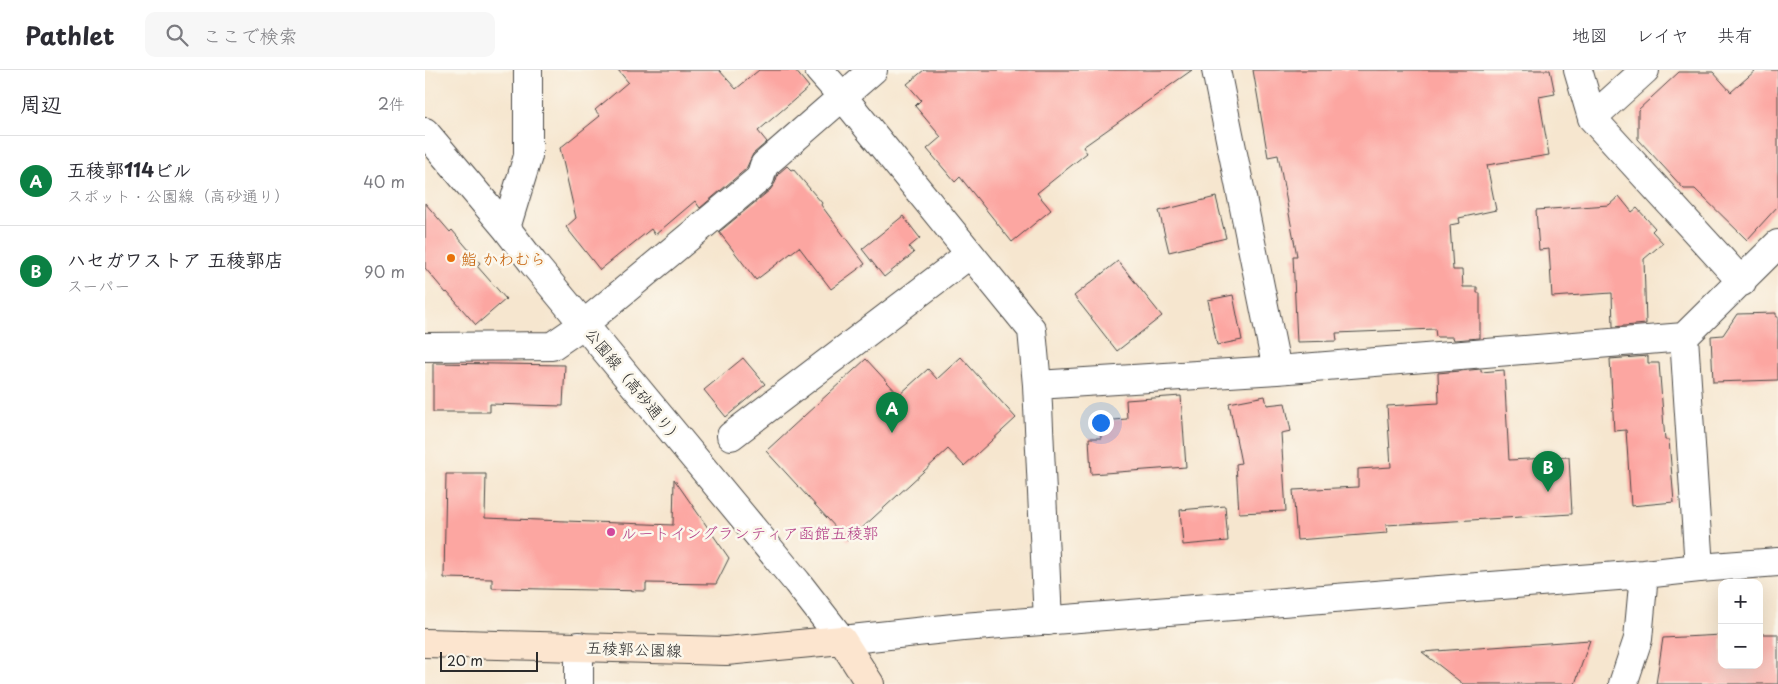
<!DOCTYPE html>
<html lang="ja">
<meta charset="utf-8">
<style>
body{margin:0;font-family:"Playpen Sans","Klee One",sans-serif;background:#f7f7f7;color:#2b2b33}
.controls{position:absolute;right:15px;bottom:15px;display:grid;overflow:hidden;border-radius:10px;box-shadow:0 5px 20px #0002}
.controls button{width:45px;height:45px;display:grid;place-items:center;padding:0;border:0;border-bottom:1px solid #e1e1e2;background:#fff;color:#2b2b33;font:25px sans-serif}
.scale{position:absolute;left:15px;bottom:12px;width:98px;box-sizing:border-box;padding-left:5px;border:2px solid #2b2b2b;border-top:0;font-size:14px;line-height:18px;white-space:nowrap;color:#2b2b2b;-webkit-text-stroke:4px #fbf7ec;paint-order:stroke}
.you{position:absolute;left:675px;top:352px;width:18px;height:18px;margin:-12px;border:4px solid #fff;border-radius:50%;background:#1a73e8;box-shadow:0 0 0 8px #1a73e833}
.badge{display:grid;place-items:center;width:32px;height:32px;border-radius:50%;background:#0b8043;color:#fff;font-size:16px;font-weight:700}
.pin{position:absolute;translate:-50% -41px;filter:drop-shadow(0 1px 2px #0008)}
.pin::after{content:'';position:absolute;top:26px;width:18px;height:15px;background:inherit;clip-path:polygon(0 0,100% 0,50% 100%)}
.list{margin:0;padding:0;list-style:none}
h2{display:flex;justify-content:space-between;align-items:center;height:65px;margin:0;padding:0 20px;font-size:21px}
h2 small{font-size:16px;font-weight:400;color:#7c7c81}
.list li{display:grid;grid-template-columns:32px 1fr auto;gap:15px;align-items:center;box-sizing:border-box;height:90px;padding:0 20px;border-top:1px solid #e1e1e2}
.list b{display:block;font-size:19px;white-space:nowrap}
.list p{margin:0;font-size:16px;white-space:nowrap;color:#7c7c81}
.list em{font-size:16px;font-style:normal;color:#7c7c81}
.icon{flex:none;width:28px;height:28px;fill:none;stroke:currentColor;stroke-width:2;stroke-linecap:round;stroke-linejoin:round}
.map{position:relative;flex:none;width:1353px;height:614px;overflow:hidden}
header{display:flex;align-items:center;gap:30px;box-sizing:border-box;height:70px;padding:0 25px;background:#fff;border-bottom:1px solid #e1e1e2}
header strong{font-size:24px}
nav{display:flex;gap:28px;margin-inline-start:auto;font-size:18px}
.search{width:350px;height:45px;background:#f7f7f7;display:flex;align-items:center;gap:12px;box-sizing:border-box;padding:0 18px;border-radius:10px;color:#7c7c81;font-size:19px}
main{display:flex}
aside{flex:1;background:#fff}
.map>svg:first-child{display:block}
</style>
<header>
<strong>Pathlet</strong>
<div class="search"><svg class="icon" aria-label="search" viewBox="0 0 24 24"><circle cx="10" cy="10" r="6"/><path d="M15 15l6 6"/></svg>ここで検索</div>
<nav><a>地図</a><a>レイヤ</a><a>共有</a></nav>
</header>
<main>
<aside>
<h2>周辺<small>2件</small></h2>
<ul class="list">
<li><span class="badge">A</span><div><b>五稜郭114ビル</b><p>スポット · 公園線（高砂通り）</p></div><em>40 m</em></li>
<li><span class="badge">B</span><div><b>ハセガワストア 五稜郭店</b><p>スーパー</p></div><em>90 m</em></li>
</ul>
</aside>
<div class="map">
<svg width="1353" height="614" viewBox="0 0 1353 614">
<rect width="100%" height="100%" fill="#fbf7ec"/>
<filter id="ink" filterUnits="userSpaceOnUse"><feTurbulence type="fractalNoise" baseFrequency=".02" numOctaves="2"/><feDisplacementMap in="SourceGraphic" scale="10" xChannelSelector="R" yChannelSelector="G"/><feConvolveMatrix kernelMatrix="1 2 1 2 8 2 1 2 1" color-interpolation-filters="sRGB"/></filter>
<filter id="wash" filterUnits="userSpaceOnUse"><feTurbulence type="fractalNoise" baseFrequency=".0096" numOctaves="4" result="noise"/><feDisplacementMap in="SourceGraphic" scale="20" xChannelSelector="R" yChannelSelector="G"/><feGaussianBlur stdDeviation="1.12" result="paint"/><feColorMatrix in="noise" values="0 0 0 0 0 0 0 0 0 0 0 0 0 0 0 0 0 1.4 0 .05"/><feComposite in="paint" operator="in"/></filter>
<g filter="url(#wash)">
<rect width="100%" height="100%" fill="#f6e6cf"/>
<g id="blocks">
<path fill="#fca6a1" d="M193,0H294L311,19L334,0H370L384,17L333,61L342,72L328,84L321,99L275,138L270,131L230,165L226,159L175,200L141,157L151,148L135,78L175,46L170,40L203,12Z
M499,0H767L658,77L662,83L612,123L626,140L587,172L535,107L530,112L502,79L516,67L490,36L496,30L482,14Z
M828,0H1125L1130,24L1114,27L1124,85L1062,95L1071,140L1034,148L1035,153L1025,155L1028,200H1037L1038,217H1052V223H1055V268L1029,270L1028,267H1011L1010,259L911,263L912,271L872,272L868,186H872L853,85L843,87Z
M1331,0H1353V136L1322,170L1270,119H1259L1213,69V40L1254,2H1288L1306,22Z
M362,96L366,100L368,99L397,133L396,135L440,194L406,219L374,177L331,210L294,162L345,120L350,113L353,104Z
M1194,126L1207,142L1212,138L1230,158L1227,161L1238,173L1219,189L1221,254L1188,257L1187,223L1127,227L1124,179L1114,180L1111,140L1184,135Z
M791,127L801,168L744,182L734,141Z
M0,133L25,162L27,160L55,193L52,196L81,229L51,255L22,222L21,223L0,198Z
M478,146L495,168L484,177L489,183L459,207L437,179Z
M693,191L737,246L692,281L649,226Z
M808,225L817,270L792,275L783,230Z
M1351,243V247H1353V310L1288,312L1286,266L1298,265L1312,244Z
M1223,286V293H1234L1240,370H1244L1249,432L1206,436L1201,360L1189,361L1185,289Z
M536,287L591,348L539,396L523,379L423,471L341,381L441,289L474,325L503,299L512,309Z
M318,288L340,314L301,347L279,320Z
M8,293L140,295L138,336L65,334V342H8Z
M1056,299V302L1079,300L1084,390L1144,387L1147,444L961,455L962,463L872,470L868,420L933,417V399L966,397L962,336L1014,333L1013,303Z
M756,326L761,397L666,404L664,368H676L675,351L702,349L701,330Z
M840,326L842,335L860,333L866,361L856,363L861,441L814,443L811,394L816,393L804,333Z
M21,404H61L60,448L248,455L249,409L304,488L291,514L221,513V521L67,518V509L19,508Z
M800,436L803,471L758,475L755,440Z
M1334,564H1353V614H1231L1238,568L1297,565V595H1334Z
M1165,570L1150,614H1038L997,582Z"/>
</g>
</g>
<g filter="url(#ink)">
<use href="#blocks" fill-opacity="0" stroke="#494744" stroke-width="1"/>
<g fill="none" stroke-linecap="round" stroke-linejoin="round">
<g stroke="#494744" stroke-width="30">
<path id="minor" d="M394,0L417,26L607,260L612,315L623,551
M791,0L852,300
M1153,0L1167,48L1317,212
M1167,48L1220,0
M1259,267L1274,498
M0,277L127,276L159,254L335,108L339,95L448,0
M612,315L852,300L1259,267L1353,174
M306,366L545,184"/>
</g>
<g stroke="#494744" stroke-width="30">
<path id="tertiary" d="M0,62L81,158L108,193L372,512L417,570L538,557L1219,504L1274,498L1353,492
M81,158L103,86V0
M154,576V614
M1198,614L1213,569L1219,504"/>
</g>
<g stroke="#494744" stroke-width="30">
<path id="secondary" d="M0,573L301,581L417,570L445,614"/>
</g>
<use href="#minor" stroke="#fff" stroke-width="28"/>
<use href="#tertiary" stroke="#fff" stroke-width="28"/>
<use href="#secondary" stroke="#fce5cf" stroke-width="28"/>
</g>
</g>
<circle fill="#e8710a" stroke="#fbf7ec" stroke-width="2" cx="26" cy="188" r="5"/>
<circle fill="#d1479c" stroke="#fbf7ec" stroke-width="2" cx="186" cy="462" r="5"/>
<g text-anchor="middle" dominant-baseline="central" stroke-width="5" stroke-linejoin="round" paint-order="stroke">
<g font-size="16" fill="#c56008" stroke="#fbf7ec" text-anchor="start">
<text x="36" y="188">鮨 かわむら</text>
</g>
<g font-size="16" fill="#2b2b2b" stroke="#fbf7ec">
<text transform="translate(210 315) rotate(51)">公園線（高砂通り）</text>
<text transform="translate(209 578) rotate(2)">五稜郭公園線</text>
</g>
<g font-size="16" fill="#b23c85" stroke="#fbf7ec" text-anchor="start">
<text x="196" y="462">ルートイングランティア函館五稜郭</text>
</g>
</g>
</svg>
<div class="controls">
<button>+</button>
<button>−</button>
</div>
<div class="scale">20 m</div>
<div class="you"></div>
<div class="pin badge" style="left:467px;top:363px">A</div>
<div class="pin badge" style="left:1123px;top:422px">B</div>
</div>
</main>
